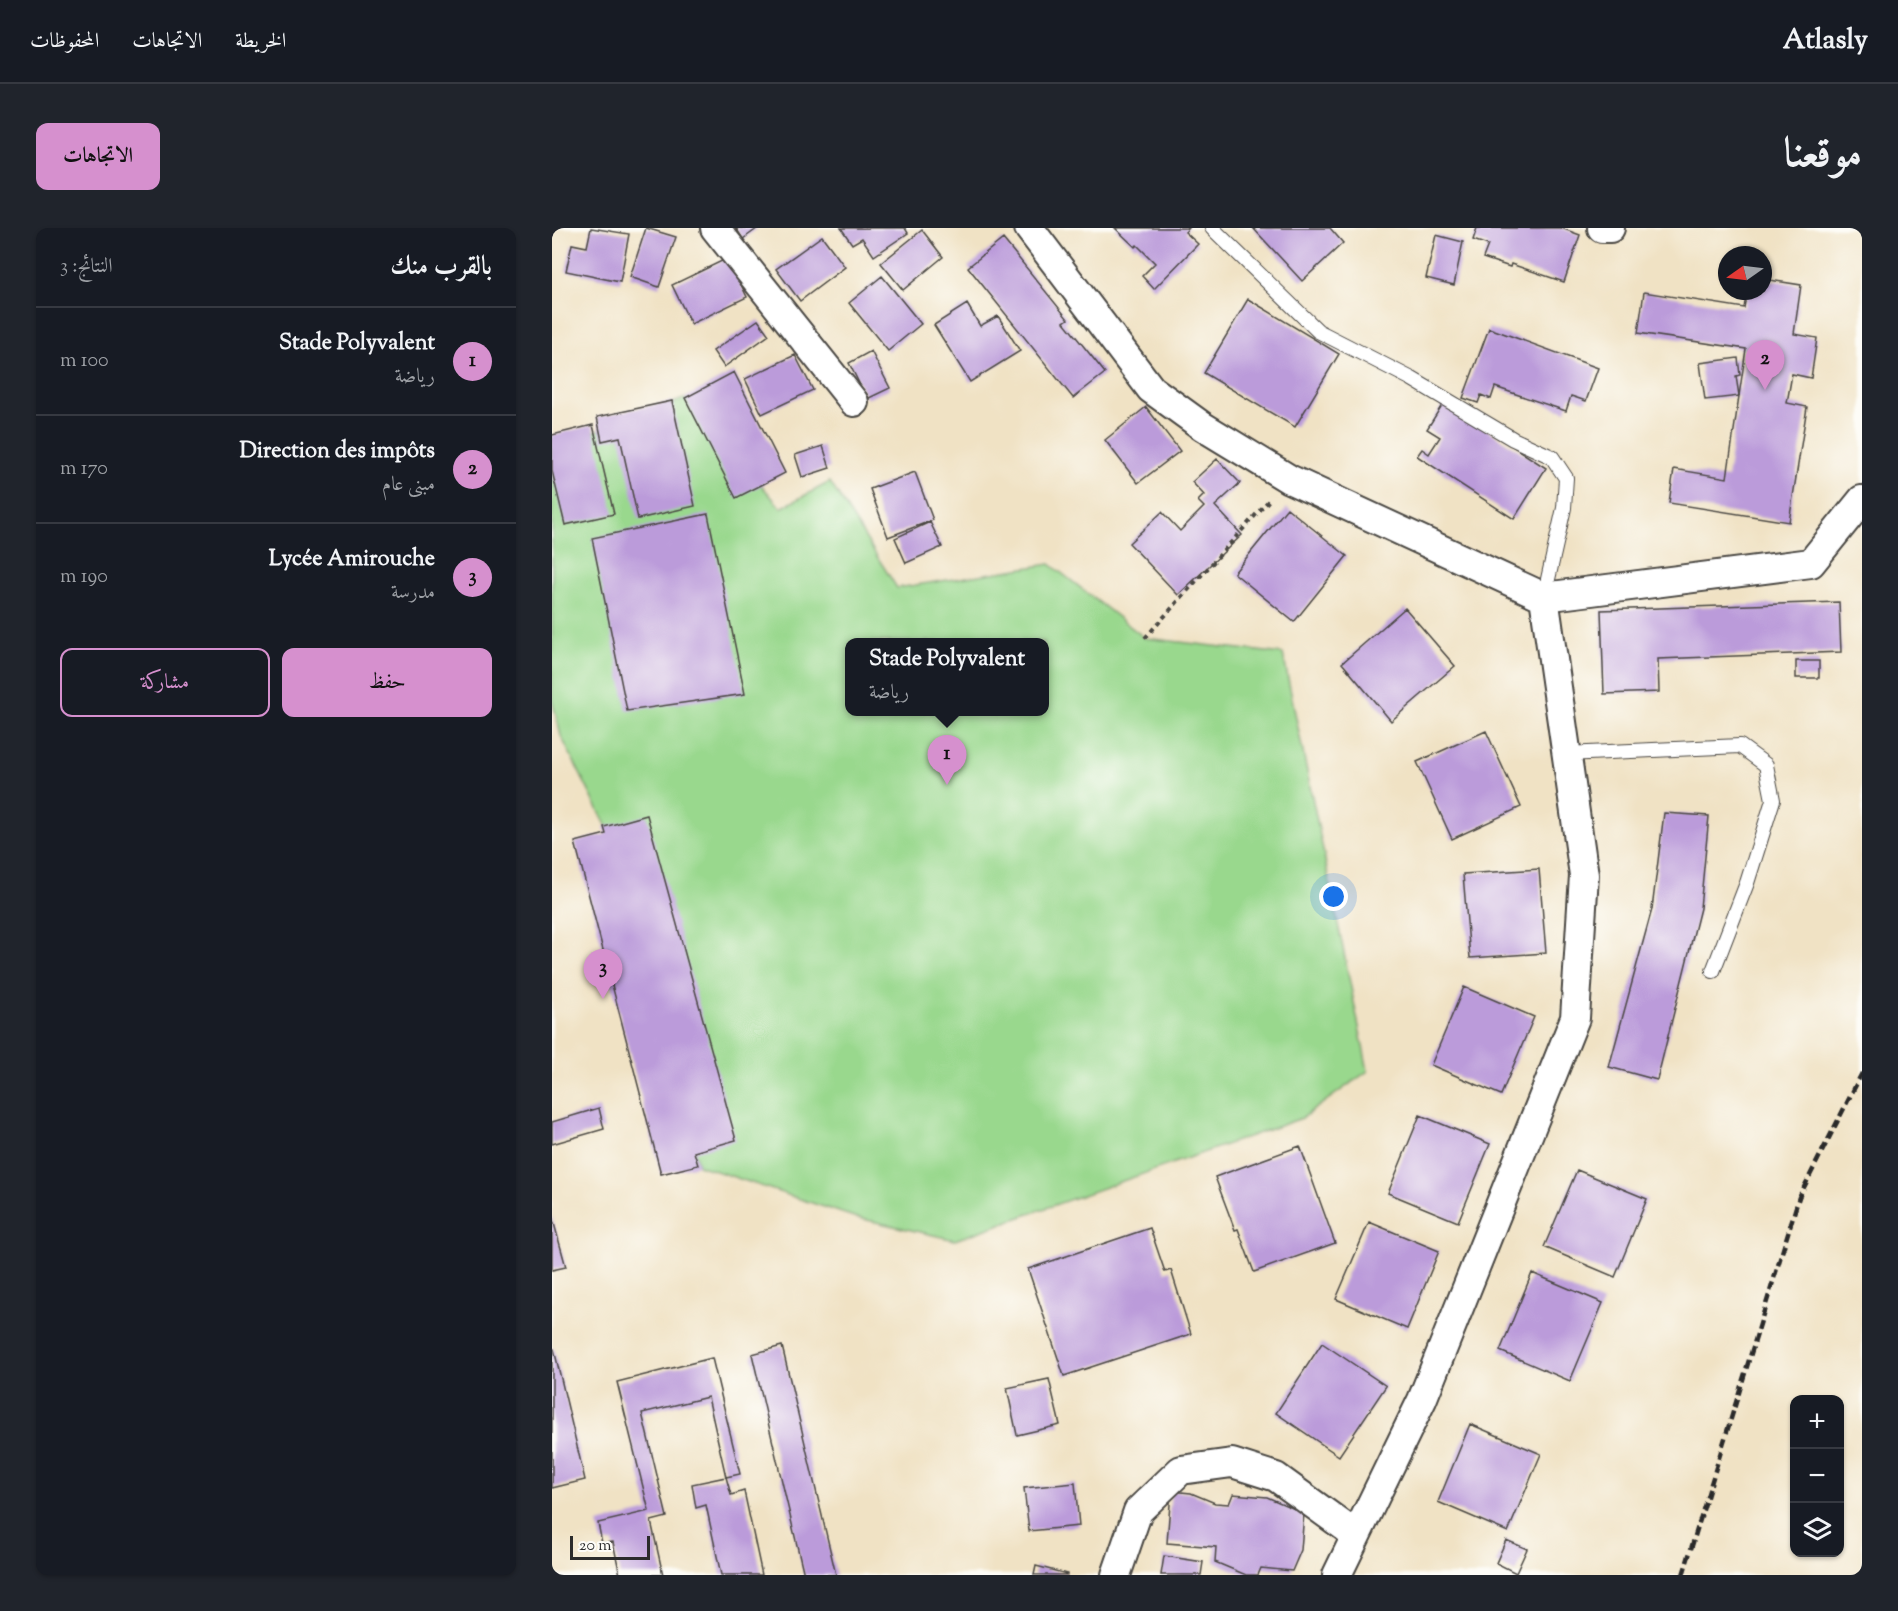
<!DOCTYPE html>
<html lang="ar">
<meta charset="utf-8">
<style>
body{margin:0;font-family:"Sorts Mill Goudy",Amiri,serif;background:#20242c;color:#f1f3f6;direction:rtl}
.controls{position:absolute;right:18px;bottom:18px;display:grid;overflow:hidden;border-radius:12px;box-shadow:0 2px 4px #0004}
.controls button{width:54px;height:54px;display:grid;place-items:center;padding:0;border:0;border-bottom:2px solid #363941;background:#171b24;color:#f1f3f6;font:30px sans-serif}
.compass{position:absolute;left:1166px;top:18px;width:54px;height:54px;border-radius:50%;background:#171b24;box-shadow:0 2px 4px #0004;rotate:256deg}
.scale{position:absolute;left:18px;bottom:15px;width:80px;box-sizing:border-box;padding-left:6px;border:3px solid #2b2b2b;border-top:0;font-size:16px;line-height:21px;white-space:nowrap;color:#2b2b2b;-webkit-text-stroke:4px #fdfcf7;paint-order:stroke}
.you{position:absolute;left:782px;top:669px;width:21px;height:21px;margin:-15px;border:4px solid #fff;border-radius:50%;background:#1a73e8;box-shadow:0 0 0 9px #1a73e833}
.badge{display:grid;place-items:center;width:39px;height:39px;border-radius:50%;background:#d690ce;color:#111;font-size:20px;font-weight:700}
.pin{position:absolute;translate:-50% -50px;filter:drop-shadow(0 2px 3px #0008)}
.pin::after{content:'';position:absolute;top:32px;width:21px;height:18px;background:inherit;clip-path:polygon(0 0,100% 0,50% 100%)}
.popup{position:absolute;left:293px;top:410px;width:204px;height:78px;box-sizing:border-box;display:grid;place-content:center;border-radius:12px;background:#171b24;filter:drop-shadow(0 2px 4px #0005);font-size:20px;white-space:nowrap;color:#9ea1a6}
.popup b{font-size:22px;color:#f1f3f6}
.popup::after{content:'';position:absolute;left:50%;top:100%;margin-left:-12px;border:12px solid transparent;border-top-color:#171b24}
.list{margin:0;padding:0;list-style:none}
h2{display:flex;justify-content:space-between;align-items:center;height:78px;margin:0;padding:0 24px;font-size:26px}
h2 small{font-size:20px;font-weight:400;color:#9ea1a6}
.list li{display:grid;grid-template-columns:39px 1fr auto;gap:18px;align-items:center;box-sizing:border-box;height:108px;padding:0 24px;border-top:2px solid #363941}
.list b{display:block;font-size:22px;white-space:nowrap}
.list p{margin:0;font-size:20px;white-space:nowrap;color:#9ea1a6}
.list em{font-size:20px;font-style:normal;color:#9ea1a6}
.actions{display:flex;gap:12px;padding:18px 24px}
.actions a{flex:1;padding:14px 0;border:2px solid #d690ce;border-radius:12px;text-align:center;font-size:21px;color:#d690ce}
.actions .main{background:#d690ce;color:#111}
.icon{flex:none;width:33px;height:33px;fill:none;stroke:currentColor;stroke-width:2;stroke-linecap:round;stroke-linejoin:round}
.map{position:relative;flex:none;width:1310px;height:1347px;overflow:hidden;direction:ltr;border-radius:12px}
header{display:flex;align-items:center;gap:36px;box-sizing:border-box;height:84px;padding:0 30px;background:#171b24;border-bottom:2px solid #363941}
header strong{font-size:28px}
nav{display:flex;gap:33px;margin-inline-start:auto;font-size:21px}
.intro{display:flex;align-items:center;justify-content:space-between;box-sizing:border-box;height:144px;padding:0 36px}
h1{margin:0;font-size:42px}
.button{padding:15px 27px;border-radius:12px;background:#d690ce;color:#111;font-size:21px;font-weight:700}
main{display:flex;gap:36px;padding:0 36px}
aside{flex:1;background:#171b24;border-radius:12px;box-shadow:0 2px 4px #0004}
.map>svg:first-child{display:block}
</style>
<header>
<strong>Atlasly</strong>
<nav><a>الخريطة</a><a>الاتجاهات</a><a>المحفوظات</a></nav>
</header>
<div class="intro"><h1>موقعنا</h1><a class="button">الاتجاهات</a></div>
<main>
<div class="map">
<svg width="1310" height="1347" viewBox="0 0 1310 1347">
<rect width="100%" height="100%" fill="#fdfcf7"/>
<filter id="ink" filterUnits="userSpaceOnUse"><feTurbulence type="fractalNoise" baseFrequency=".0167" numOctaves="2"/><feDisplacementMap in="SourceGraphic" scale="12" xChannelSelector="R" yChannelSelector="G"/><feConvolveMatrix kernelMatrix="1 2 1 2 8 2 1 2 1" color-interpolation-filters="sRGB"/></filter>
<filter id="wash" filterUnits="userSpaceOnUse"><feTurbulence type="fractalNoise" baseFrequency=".008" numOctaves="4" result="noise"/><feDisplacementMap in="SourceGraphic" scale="24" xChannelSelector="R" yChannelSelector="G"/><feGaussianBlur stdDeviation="1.35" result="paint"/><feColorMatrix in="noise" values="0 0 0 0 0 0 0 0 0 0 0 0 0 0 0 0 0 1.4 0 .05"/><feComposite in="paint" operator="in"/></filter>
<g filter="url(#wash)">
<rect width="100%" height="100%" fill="#f0e2c4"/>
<path fill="#99d88d" stroke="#62825c" stroke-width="1.5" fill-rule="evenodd" d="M135,170L229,280L278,254L345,360L498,336L593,410L731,426L816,843L750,890L403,1012L302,989L146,937L58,605L9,508L0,472V219ZM298,414H492V484H298Z"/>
<g id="blocks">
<path fill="#bb9bda" d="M39,0L77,6L68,54L14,43L20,16L35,19Z
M94,0L124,9L107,59L78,49Z
M184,0H206L191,11Z
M289,0H353L356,5L322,28L310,10L300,16Z
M563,0H637L633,4L646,16L602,61L590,48L603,35L585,17L583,19Z
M701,0H778L791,15L750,53Z
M925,0H1009L1028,7L1012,54L959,36L958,39L931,30L936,17L921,12Z
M370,2L391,29L351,62L329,35Z
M884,7L911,14L902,57L874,50Z
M270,8L293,39L248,73L224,41Z
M451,11L516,91L512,94L553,145L521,170L416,39Z
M176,30L195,69L139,96L120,57Z
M330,48L369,96L336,123L297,75Z
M1211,51L1249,57L1242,106L1265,110L1259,150L1240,146L1235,175L1255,179L1237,294L1117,275L1122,241L1175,250L1187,168L1153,172L1148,135L1186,130L1188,147L1184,148L1187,168L1194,121L1086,105L1092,64L1192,80L1195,63H1211Z
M696,71L787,126L743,199L652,145Z
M415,76L428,98L446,88L468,123L418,154L382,97Z
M206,92L217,107L172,139L161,123Z
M937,100L1046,140L1034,173L1019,168L1014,183L943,159L939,171L929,167L926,175L911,170Z
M319,123L338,160L315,171L297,135Z
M243,127L261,162L210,186L193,151Z
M182,144L233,245L184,270L133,170Z
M120,173L143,278L86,291L68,209L50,213L45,189Z
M892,174L994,240L962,291L865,228L870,221L877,226L888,209L875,201Z
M594,179L628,223L586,255L553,212Z
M41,197L62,286L13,297L0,243V207Z
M271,218L278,240L250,249L243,227Z
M665,231L688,255L663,278L690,307L626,367L577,315L610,284L628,303L652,279L646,273L652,267L640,254Z
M363,244L381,292L336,309L318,261Z
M735,280L795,328L742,394L682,345Z
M156,286L193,466L75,483L40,310Z
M378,294L390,319L354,335L343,310Z
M1287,374L1289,424L1106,431L1107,464L1052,466L1049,382Z
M853,380L903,438L839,493L790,435Z
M1244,433H1267V450H1244Z
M934,503L969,579L900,611L865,534Z
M1112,585L1157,588L1148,680L1105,852L1057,839L1100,681Z
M95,587L184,912L142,924L146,937L109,946L23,614L54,606L52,599Z
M987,641L994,725L918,730L911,646Z
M912,759L982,789L949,867L879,837Z
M47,880L52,901L0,916V894Z
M868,887L938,916L906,994L836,965Z
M748,918L783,1015L702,1044L686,1001L683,1002L663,949Z
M1025,942L1095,971L1063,1049L992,1019Z
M0,988L14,1039L0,1042Z
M817,994L887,1023L855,1101L784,1071Z
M598,1000L613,1044L619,1042L639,1106L512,1148L476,1041Z
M980,1045L1051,1075L1018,1153L948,1123Z
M770,1115L834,1158L787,1228L724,1185Z
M230,1118L284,1347H252L200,1126Z
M0,1121H2L33,1252L0,1260Z
M160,1130L188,1246L174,1249L156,1169L90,1185L115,1289L99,1293L111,1347H68L61,1314L50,1315L46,1295L97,1283L65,1154Z
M497,1151L508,1197L465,1207L455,1160Z
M918,1196L989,1226L956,1304L886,1274Z
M174,1249L179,1267L192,1263L210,1347H169L154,1277L144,1280L140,1256Z
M523,1255L527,1298L477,1303L472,1260Z
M619,1263L639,1265L663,1275L677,1276L681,1266L715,1269L752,1285L749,1322L740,1343L709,1340L706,1347H694L663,1334L664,1319L615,1315Z
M954,1312L975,1321L964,1345L944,1335Z
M612,1328L651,1334L649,1347H609Z
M484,1338L515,1346V1347H482Z"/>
</g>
</g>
<g filter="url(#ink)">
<use href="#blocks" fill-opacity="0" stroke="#494642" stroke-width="1.5"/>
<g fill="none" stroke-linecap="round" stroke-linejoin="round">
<g stroke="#494642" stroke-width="16">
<path id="service" d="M660,0L766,103L860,151L961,211L1000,229L1014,250L1012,280L992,369
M1014,526L1188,518L1214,537L1221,572L1195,655L1161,743"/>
</g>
<g stroke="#494642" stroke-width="32">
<path id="minor" d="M163,0L302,174
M477,0L599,161L650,198L737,251L992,369L1259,335L1310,272
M1050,0H1058
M564,1347L586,1283L629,1242L680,1235L724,1249L804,1307
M785,1347L870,1172L1023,790L1032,647L992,369"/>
</g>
<path stroke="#494642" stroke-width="4" stroke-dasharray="4.5 4.5" stroke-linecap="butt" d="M593,410L718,271"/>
<use href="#service" stroke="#fff" stroke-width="14"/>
<use href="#minor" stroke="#fff" stroke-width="28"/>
<path stroke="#2b2b2b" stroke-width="4.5" stroke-dasharray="9 4.5" stroke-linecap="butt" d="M1131,1347L1247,969L1310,845"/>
</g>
</g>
</svg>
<div class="controls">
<button>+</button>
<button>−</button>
<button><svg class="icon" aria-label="layers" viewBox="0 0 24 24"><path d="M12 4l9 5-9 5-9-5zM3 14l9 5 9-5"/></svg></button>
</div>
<svg class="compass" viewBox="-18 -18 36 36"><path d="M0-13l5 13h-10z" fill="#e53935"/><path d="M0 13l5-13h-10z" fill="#9ea1a6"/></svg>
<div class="scale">20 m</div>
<div class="you"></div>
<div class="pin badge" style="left:395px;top:557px">1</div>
<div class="popup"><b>Stade Polyvalent</b>رياضة</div>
<div class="pin badge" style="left:1213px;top:162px">2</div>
<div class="pin badge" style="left:51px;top:771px">3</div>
</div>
<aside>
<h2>بالقرب منك<small>النتائج: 3</small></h2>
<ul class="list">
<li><span class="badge">1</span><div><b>Stade Polyvalent</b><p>رياضة</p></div><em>100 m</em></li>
<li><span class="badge">2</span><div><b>Direction des impôts</b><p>مبنى عام</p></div><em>170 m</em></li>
<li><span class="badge">3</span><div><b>Lycée Amirouche</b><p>مدرسة</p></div><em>190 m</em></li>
</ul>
<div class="actions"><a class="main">حفظ</a><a>مشاركة</a></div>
</aside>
</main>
